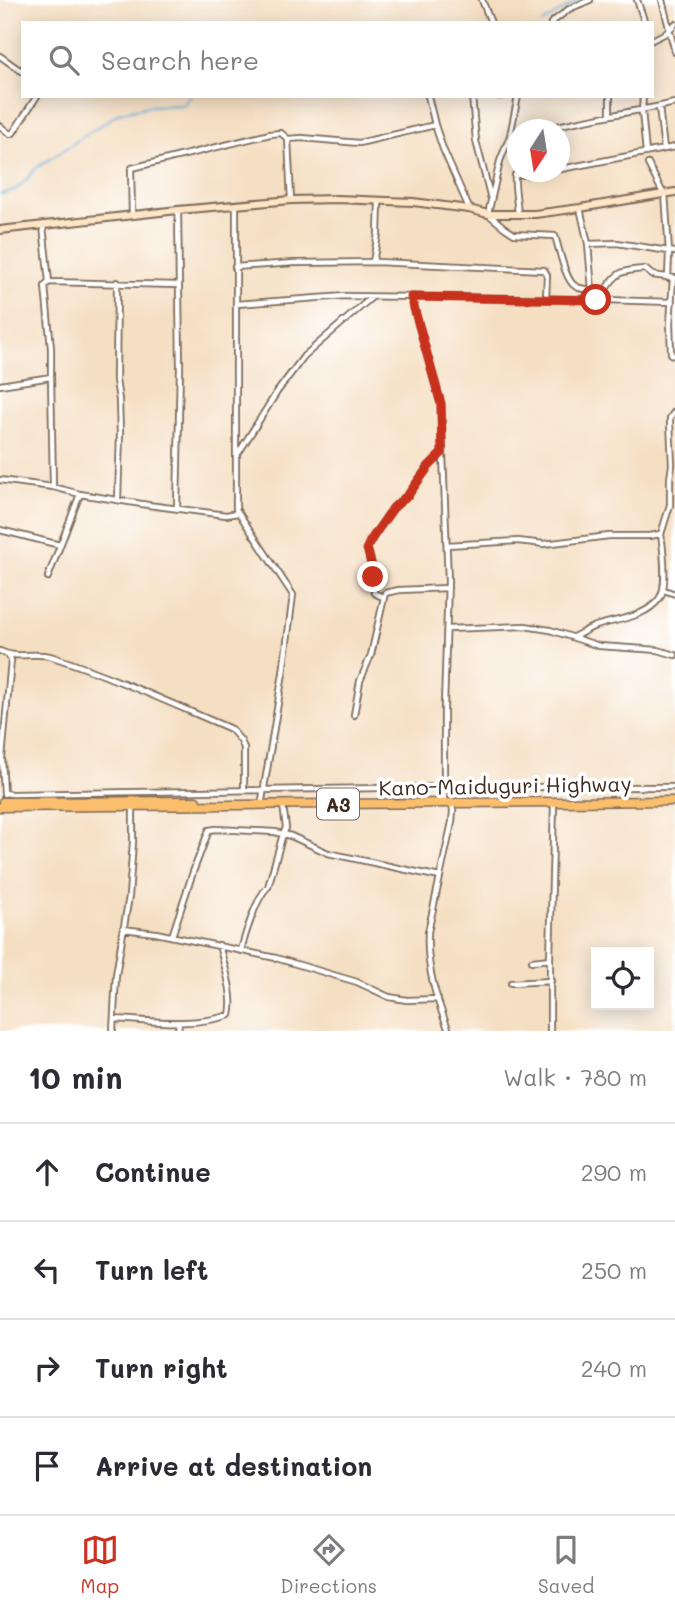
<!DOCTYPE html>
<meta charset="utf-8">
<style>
body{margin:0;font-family:Mali,sans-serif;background:#f7f7f7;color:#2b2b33}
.controls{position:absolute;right:21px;bottom:21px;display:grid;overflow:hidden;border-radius:0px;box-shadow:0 4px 18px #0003}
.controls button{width:63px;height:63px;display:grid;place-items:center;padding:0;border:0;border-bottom:2px solid #e1e1e2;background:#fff;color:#2b2b33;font:35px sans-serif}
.compass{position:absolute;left:507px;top:119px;width:63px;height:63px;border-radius:50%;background:#fff;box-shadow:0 4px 18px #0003;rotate:192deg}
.stop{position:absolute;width:21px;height:21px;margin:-16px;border:5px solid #c8321e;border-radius:50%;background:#fff}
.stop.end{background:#c8321e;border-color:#fff;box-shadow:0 2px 7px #0008}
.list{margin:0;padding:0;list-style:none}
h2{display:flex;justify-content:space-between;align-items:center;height:91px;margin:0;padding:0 28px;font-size:30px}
h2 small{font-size:23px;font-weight:400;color:#7c7c81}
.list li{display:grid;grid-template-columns:46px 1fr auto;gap:21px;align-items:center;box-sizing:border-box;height:98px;padding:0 28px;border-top:2px solid #e1e1e2}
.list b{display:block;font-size:26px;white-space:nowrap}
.list em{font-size:23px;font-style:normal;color:#7c7c81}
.icon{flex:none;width:38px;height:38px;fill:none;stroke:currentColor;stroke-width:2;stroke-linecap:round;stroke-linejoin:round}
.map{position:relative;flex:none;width:675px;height:1031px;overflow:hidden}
.search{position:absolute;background:#fff;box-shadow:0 4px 18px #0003;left:21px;right:21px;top:21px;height:77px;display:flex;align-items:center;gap:18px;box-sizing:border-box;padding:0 24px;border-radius:0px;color:#7c7c81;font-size:26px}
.sheet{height:483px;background:#fff}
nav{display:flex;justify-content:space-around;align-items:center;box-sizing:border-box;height:98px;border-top:2px solid #e1e1e2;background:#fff;font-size:19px;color:#7c7c81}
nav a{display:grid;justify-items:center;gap:4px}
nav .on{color:#c8321e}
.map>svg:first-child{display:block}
</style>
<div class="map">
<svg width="675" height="1031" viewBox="0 0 675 1031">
<rect width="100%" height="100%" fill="#fff"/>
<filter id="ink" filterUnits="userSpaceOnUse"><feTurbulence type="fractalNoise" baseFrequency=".0143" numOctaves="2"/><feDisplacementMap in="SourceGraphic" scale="14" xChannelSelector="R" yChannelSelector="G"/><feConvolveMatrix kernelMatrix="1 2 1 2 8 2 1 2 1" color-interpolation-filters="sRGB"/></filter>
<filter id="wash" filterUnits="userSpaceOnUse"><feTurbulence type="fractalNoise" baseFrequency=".00686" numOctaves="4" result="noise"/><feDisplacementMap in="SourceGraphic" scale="28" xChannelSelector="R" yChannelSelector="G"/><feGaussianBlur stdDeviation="1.57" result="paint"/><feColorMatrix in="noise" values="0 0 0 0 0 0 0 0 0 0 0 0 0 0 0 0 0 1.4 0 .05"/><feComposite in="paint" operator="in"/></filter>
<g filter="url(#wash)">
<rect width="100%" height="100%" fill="#f5dfc3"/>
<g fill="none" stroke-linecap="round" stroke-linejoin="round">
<path stroke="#65addc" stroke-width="2" d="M542,23L580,0
M0,194C17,192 25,183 35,169L119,113L149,106L183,105L191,96"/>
</g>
</g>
<g filter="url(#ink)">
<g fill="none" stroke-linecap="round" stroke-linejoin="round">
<g stroke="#7c6958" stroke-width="8">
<path id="street" d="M482,0L491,23
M637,0L645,23
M662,0L675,52
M551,23L569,9L590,0
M652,40L666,33L675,24
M0,56L21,71L23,68
M428,96L435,125
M472,96L476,141L491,199
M499,96H502
M518,96L510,136L500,161L488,214L505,228L514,234L555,236C559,248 565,280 575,286C583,291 596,290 605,290C619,270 622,271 645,269L652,275L675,278
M643,96L642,111L646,153
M659,107L664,149
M610,115V96
M0,126L10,134L13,133L37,96
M541,130C585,118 630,113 675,103
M288,139L302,138L359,143L435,125L443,149L469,208
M648,164L663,193
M560,167L561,169L675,147
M665,193L669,252L668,278
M236,205V509L293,595L283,673L262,800
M580,208L588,244L592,290
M518,214C517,201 514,186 515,175L538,174L546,172
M132,216L131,169L132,168L270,134L281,133L288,139L291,200
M588,244L617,243L675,252
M373,262L378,234L379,201
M235,267L294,263L377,262L544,270L547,275L546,299
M673,278L670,324L671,353L672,355L675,356
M49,282L179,285
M117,282L116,380L119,400L120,434L118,500
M411,297L441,404L448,581L444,707V798
M236,304L345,296L571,299L672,302
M51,377L53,487
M0,385L51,377V348L45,286L49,282L43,226
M236,457L277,392L304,356L372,297
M0,480L53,487L80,494L148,505L226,515L238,513
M177,508L180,368L178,210
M0,530L60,545
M661,534L670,505V478L672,465L670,422V418L675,411
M447,545L518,541L544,544L609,536H649L661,534C663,548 668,588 659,599C644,619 614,619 593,627C586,630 580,634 573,637
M48,577L80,494
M664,590L675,594
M383,597L374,593L373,571L367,548L377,531L393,508L408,495L429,466L442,454
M447,629L525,626L550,630L599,646L658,650L675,655
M0,651C17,660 35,651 53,657C114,677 172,704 231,729L241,741L244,748V790
M354,715L360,681L371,655L385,593L399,590L448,588
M4,793L12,794L443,787H675
M4,794L2,758L11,660L9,656
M283,805L286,828L283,834L291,836L328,853L440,877
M123,929L156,933L276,958L357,982L389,997L407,1000L438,999
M172,936L193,872L209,830L216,829L275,832L283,834L268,887C257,896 245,935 241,950
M532,961L550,959
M511,983L551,981
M114,1019C151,1021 194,1027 230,1015C235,995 224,965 219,945
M113,1031L116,975L129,896L133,842V806
M178,1031L179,1022
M449,1031C436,999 426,967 428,932L452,822L453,811L452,803
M550,1031V959L554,803"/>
</g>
<g stroke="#7c6958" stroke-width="10">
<path id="secondary" d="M0,230L178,210L291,200L337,199L413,202L469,209L488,214H535L580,208L675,192"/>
</g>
<g stroke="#7c6958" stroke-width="11">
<path id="highway" d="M3,802L196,801
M0,807L675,801"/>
</g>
<use href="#street" stroke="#fff" stroke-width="4.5"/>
<use href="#secondary" stroke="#fde5c5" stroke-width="6"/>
<use href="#highway" stroke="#fabe6d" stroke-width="8"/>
</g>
</g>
<g fill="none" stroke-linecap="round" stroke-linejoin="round" filter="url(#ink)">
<path stroke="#c8321e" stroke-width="9" d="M373,577V571L367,548L370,541L393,508L408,495L429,466L442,453L441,404L411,297L596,300"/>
</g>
<g text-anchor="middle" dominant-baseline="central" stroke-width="7" stroke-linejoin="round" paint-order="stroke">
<rect fill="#fff" stroke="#766a62" stroke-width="2" x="317" y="788.5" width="42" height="31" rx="5"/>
<g font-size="19" font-weight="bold" fill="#3b2a1e">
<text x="338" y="804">A3</text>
</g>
<g font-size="21" fill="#3b2a1e" stroke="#fff">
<text transform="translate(505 785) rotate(-1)">Kano-Maiduguri Highway</text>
</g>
</g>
</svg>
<div class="controls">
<button><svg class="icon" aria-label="locate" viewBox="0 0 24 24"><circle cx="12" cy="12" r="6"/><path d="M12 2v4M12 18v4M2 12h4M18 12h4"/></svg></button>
</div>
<svg class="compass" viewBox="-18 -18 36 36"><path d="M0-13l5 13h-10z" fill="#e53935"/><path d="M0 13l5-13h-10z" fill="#7c7c81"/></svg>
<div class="stop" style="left:596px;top:300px"></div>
<div class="stop end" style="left:373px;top:577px"></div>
<div class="search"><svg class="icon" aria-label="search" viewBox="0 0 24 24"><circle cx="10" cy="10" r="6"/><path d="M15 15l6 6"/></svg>Search here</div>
</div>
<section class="sheet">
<h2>10 min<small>Walk · 780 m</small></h2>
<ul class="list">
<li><svg class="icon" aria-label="ahead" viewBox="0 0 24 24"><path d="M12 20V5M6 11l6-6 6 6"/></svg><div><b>Continue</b></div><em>290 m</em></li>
<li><svg class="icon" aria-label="left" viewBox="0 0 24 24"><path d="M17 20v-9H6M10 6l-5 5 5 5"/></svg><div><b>Turn left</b></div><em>250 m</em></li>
<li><svg class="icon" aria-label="right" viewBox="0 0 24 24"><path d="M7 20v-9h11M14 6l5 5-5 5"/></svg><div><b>Turn right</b></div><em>240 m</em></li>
<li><svg class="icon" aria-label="arrive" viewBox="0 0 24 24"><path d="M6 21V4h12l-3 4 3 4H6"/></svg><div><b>Arrive at destination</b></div></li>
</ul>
</section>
<nav>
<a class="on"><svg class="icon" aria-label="map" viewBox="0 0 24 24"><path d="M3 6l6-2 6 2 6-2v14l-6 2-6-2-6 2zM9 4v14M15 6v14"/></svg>Map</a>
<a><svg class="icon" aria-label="directions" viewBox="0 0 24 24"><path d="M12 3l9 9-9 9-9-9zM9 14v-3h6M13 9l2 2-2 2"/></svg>Directions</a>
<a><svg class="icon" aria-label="saved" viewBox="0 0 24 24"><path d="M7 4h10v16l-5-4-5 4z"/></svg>Saved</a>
</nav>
